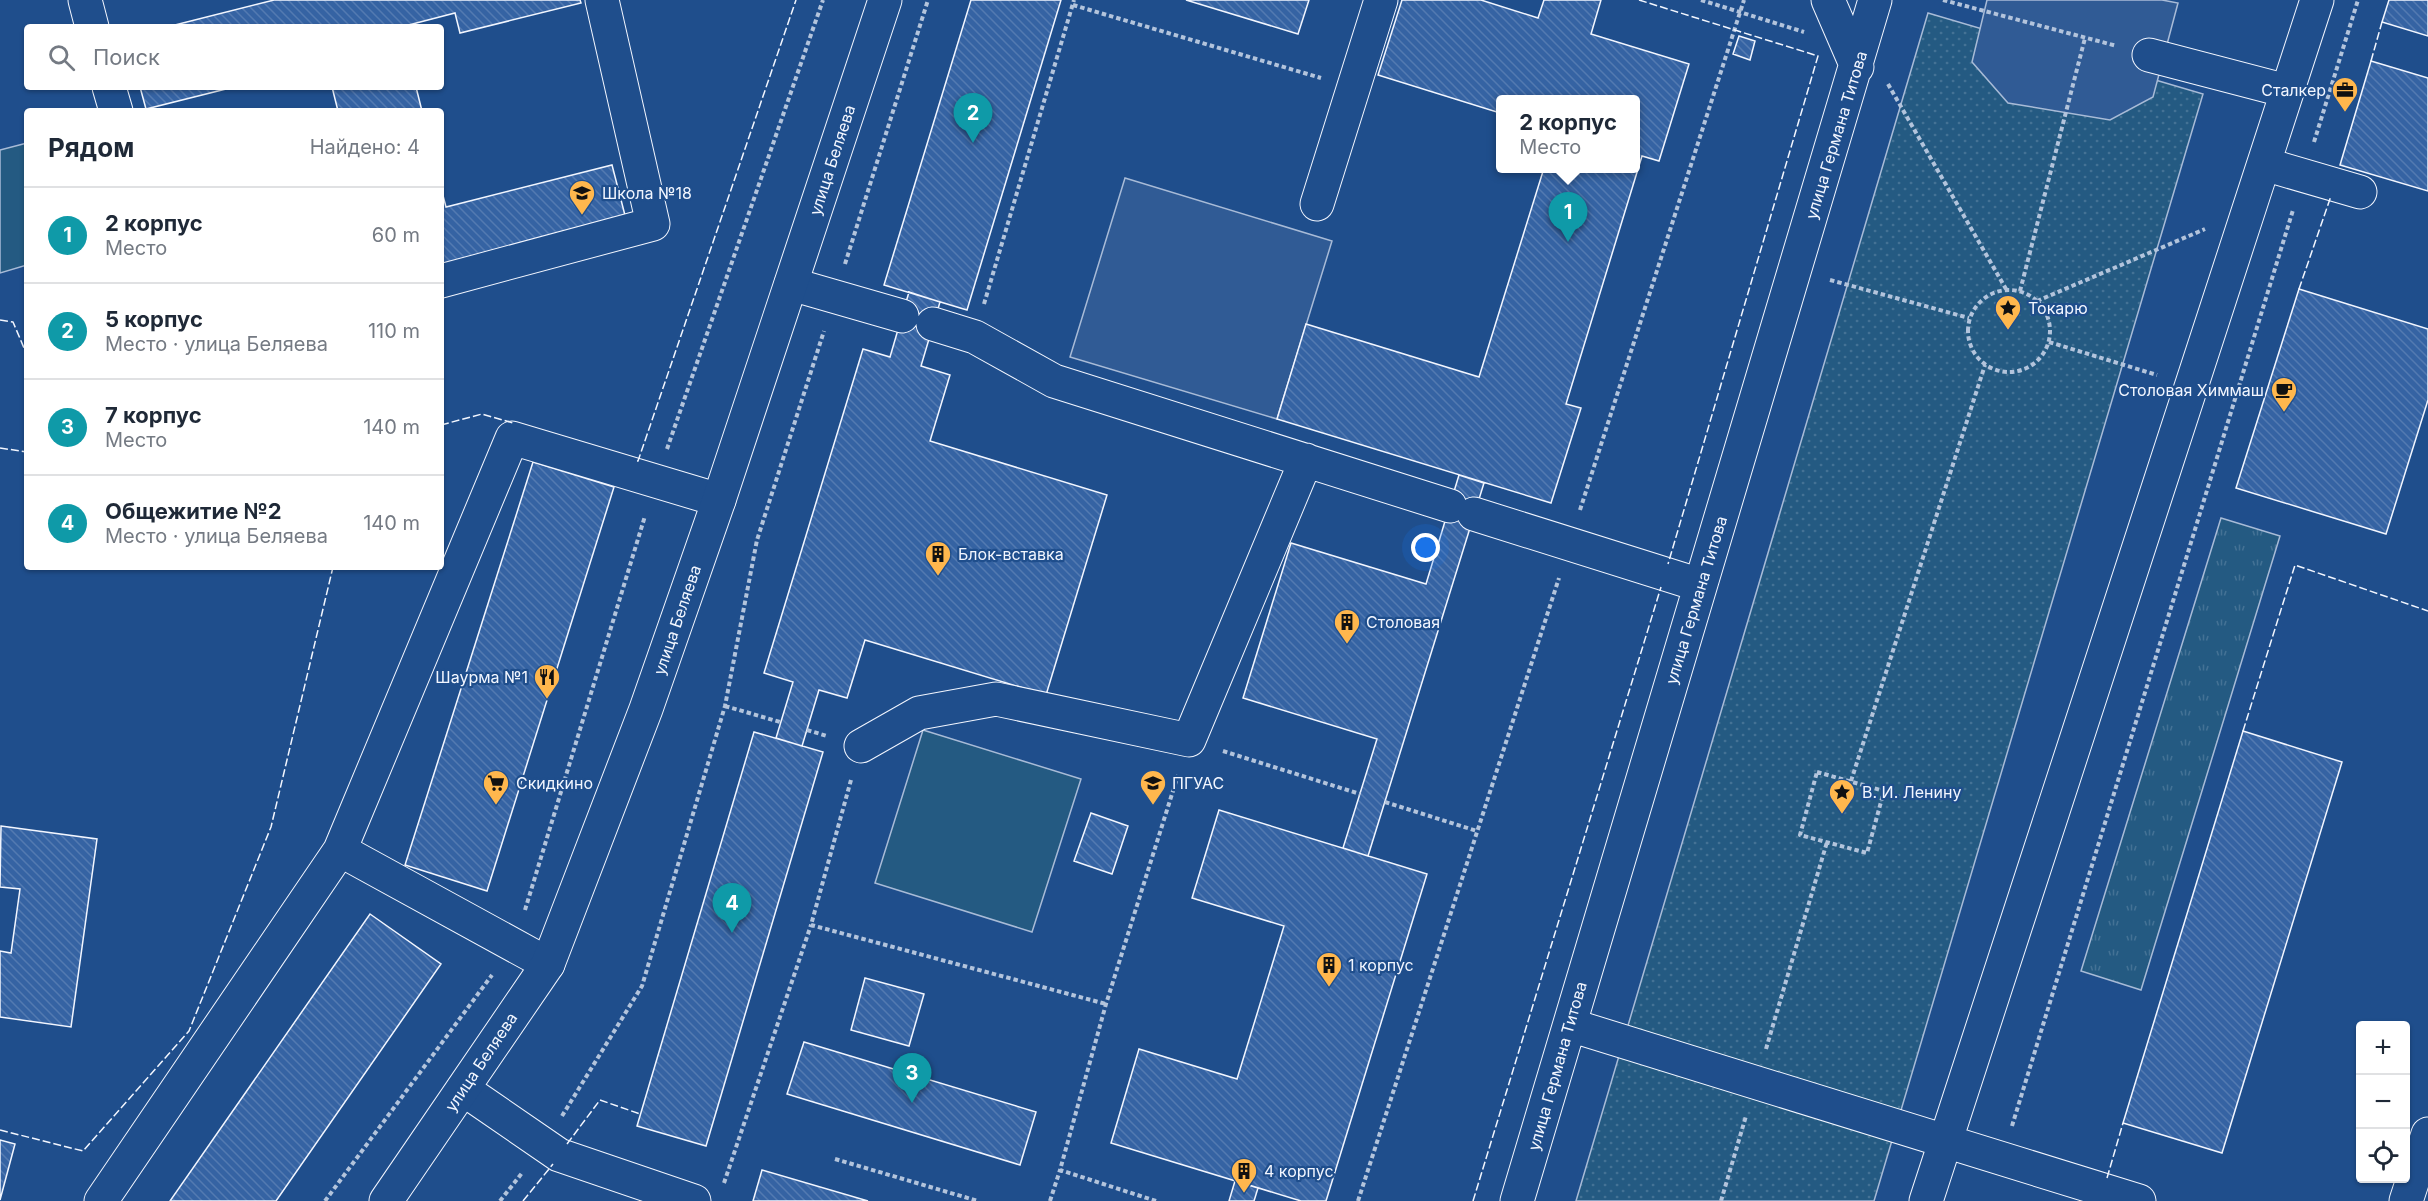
<!DOCTYPE html>
<html lang="ru">
<meta charset="utf-8">
<style>
body{margin:0;font-family:Inter,sans-serif;background:#f6f6f7;color:#1f2937}
.controls{position:absolute;right:18px;bottom:18px;display:grid;overflow:hidden;border-radius:6px;box-shadow:0 2px 4px #0004}
.controls button{width:54px;height:54px;display:grid;place-items:center;padding:0;border:0;border-bottom:2px solid #e0e1e3;background:#fff;color:#1f2937;font:30px sans-serif}
.you{position:absolute;left:1426px;top:548px;width:21px;height:21px;margin:-15px;border:4px solid #fff;border-radius:50%;background:#1a73e8;box-shadow:0 0 0 9px #1a73e833}
.badge{display:grid;place-items:center;width:39px;height:39px;border-radius:50%;background:#b45309;color:#fff;font-size:20px;font-weight:700}
.pin{position:absolute;translate:-50% -50px;filter:drop-shadow(0 2px 3px #0008)}
.pin::after{content:'';position:absolute;top:32px;width:21px;height:18px;background:inherit;clip-path:polygon(0 0,100% 0,50% 100%)}
.popup{position:absolute;left:1496px;top:95px;width:144px;height:78px;box-sizing:border-box;display:grid;place-content:center;border-radius:6px;background:#fff;filter:drop-shadow(0 2px 4px #0005);font-size:20px;white-space:nowrap;color:#747a83}
.popup b{font-size:22px;color:#1f2937}
.popup::after{content:'';position:absolute;left:50%;top:100%;margin-left:-12px;border:12px solid transparent;border-top-color:#fff}
.list{margin:0;padding:0;list-style:none}
h2{display:flex;justify-content:space-between;align-items:center;height:78px;margin:0;padding:0 24px;font-size:26px}
h2 small{font-size:20px;font-weight:400;color:#747a83}
.list li{display:grid;grid-template-columns:39px 1fr auto;gap:18px;align-items:center;box-sizing:border-box;height:96px;padding:0 24px;border-top:2px solid #e0e1e3}
.list b{display:block;font-size:22px;white-space:nowrap}
.list p{margin:0;font-size:20px;white-space:nowrap;color:#747a83}
.list em{font-size:20px;font-style:normal;color:#747a83}
.icon{flex:none;width:33px;height:33px;fill:none;stroke:currentColor;stroke-width:2;stroke-linecap:round;stroke-linejoin:round}
.map{position:relative;flex:none;width:2428px;height:1201px;overflow:hidden}
.search{position:absolute;background:#fff;box-shadow:0 2px 4px #0004;left:24px;top:24px;width:420px;height:66px;display:flex;align-items:center;gap:15px;box-sizing:border-box;padding:0 21px;border-radius:6px;color:#747a83;font-size:22px}
.panel{position:absolute;background:#fff;box-shadow:0 2px 4px #0004;left:24px;top:108px;width:420px;height:462px;border-radius:6px}
.map>svg:first-child{display:block}
</style>
<div class="map">
<svg width="2428" height="1201" viewBox="0 0 2428 1201">
<defs>
<pattern id="grass-tufts" width="24" height="20" patternUnits="userSpaceOnUse" patternTransform="scale(1.5)"><rect width="24" height="20" fill="#245a82"/><path d="M3 7l-1-3M5 7V3M7 7l1-3M15 17l-1-3M17 17v-4M19 17l1-3" fill="none" stroke="#447295"/></pattern>
<pattern id="park-dots" width="8" height="8" patternUnits="userSpaceOnUse" patternTransform="scale(1.5)"><rect width="8" height="8" fill="#245a82"/><path d="M2 2h.1M6 6h.1" fill="none" stroke="#447295" stroke-width="1.8" stroke-linecap="round"/></pattern>
<pattern id="building-back-hatch" width="6" height="6" patternUnits="userSpaceOnUse" patternTransform="scale(1.5)"><rect width="6" height="6" fill="#3563a3"/><path d="M-1 5l2 2M0 0l6 6M5-1l2 2" fill="none" stroke="#537ab1"/></pattern>
</defs>
<rect width="100%" height="100%" fill="#1f4e8c"/>
<path fill="url(#grass-tufts)" stroke="#a8bbd7" stroke-width="1.5" d="M2221,518L2280,536L2141,990L2081,971Z"/>
<path fill="url(#park-dots)" stroke="#a8bbd7" stroke-width="1.5" d="M1928,13L2203,94L1874,1201H1576Z"/>
<path fill="#245a82" stroke="#a8bbd7" stroke-width="1.5" d="M27,143V265L0,273V150Z
M923,730L1081,779L1032,932L875,883Z"/>
<path fill="#305b95" stroke="#a8bbd7" stroke-width="1.5" d="M1987,0H2162L2178,3L2153,97L2110,120L2008,103L1972,62Z
M1125,178L1332,241L1277,419L1070,357Z"/>
<path fill="url(#building-back-hatch)" stroke="#f2f6ff" stroke-width="1.5" d="M274,0H580L581,3L460,33L455,13L401,27H167Z
M971,0H1061L967,310L884,285Z
M1186,0H1309L1298,34Z
M1402,0H1481L1538,18L1544,0H1601L1591,34L1689,64L1659,161L1642,156L1566,404L1581,408L1551,503L1277,419L1306,324L1479,377L1544,168H1636V100H1500V113L1378,75Z
M2389,0H2428V36L2382,22Z
M1739,36L1755,41L1750,60L1733,54Z
M2371,61L2428,78V191L2340,165Z
M140,87H234L146,109Z
M332,87H416L422,111H338Z
M612,165L628,227L441,274V188L446,207Z
M2299,289L2428,329V400L2386,534L2236,488Z
M909,292L940,302L921,366L950,375L930,441L1107,495L1046,695L865,640L847,698L819,690L802,746L776,738L793,682L764,673L863,349L890,357Z
M533,462L614,487L487,891L405,865Z
M1459,475L1484,483L1368,856L1343,848L1377,739L1243,698L1291,543L1426,584Z
M2243,731L2342,762L2222,1153L2123,1123Z
M754,732L823,752L706,1146L637,1126Z
M1219,810L1427,874L1326,1201H1301L1111,1143L1139,1049L1237,1079L1284,926L1192,898Z
M1091,813L1128,826L1112,874L1074,861Z
M1,826L97,839L71,1027L0,1017V951L11,953L20,889L0,887Z
M370,914L441,964L276,1201H170Z
M865,978L924,994L909,1046L851,1030Z
M804,1042L1036,1112L1020,1165L787,1094Z
M0,1140L15,1144L0,1200Z
M762,1170L868,1201H753Z
M1235,1181L1258,1188L1254,1201H1229Z"/>
<g fill="none" stroke-linecap="round" stroke-linejoin="round">
<g stroke="#f2f6ff" stroke-width="35">
<path id="minor" d="M85,0L92,27
M1828,0L1857,67
M2149,55L2287,91
M109,87L116,111
M2264,164L2360,192
M1317,204L1381,0
M441,281L653,224L602,0
M791,284L902,316
M933,324L975,337L1054,381L1450,506
M1474,514L1700,585
M861,746L919,713L996,699L1189,740L1306,460
M340,850L512,438L719,500
M1570,1025L2139,1201
M463,1089L559,1155L694,1201
M101,1201L340,850L548,964
M1517,1201L1875,0
M1926,1201L2317,0
M2406,1201L2428,1134"/>
</g>
<g stroke="#f2f6ff" stroke-width="35">
<path id="major" d="M386,1201L548,964L646,709L719,500L885,0"/>
</g>
<path stroke="#b3c4dc" stroke-width="4" stroke-dasharray="4.5 3" stroke-linecap="butt" d="M1701,0L1804,32
M1943,0L2117,46
M1073,5L1321,78
M1888,84L2006,289
M2314,142L2358,0
M845,264L928,0
M1830,280L1969,318
M1968 331a41 41 0 1 1 82 0a41 41 0 1 1-82 0Z
M2020,291L2085,38
M2037,301L2205,229
M984,304L1074,0
M2049,342L2157,375
M667,449L823,0
M1580,510L1744,0
M725,706L780,722
M807,730L827,736
M1223,751L1360,794
M1817,772L1884,791L1867,853L1800,835Z
M851,780L811,925L1106,1004
M1851,781L1985,365
M1385,802L1477,831
M525,910L645,516
M1766,1049L1827,842
M562,1116L642,986L725,706L757,540L824,331
M2012,1126L2293,210
M835,1159L978,1201
M724,1183L811,925
M325,1201L492,975
M500,1201L522,1173
M1050,1201L1060,1170
M1156,1201L1060,1170L1106,1004L1178,775
M1358,1201L1559,578
M1721,1201L1746,1116"/>
<use href="#minor" stroke="#1f4e8c" stroke-width="33"/>
<use href="#major" stroke="#1f4e8c" stroke-width="33"/>
<path stroke="#f2f6ff" stroke-width="1.5" stroke-dasharray="8 3" stroke-linecap="butt" d="M1639,0L1818,56L1668,564
M2371,61L2382,22
M2299,289L2331,196
M0,320L13,322L27,355
M441,425L482,414L513,423
M0,448L27,452
M637,461H638L796,0
M2243,731L2295,565L2428,611
M0,1130L83,1151L189,1031L271,827L333,567
M567,1144L600,1100L640,1114
M2107,1178L2123,1123
M523,1201L553,1164
M1473,1201L1661,587"/>
</g>
<defs>
<g id="office-pin" transform="scale(1.35)"><path d="M0 17L-7.5 6A9.5 9.5 0 1 1 7.5 6Z" fill="#ffb74d" stroke="#1f4e8c"/><path d="M-6-3h4V-5.5h4V-3h4V5H-6ZM-1-4.5V-3h2v-1.5ZM-6 0V1H6V0Z" fill="#111"/></g>
<g id="school-pin" transform="scale(1.35)"><path d="M0 17L-7.5 6A9.5 9.5 0 1 1 7.5 6Z" fill="#ffb74d" stroke="#1f4e8c"/><path d="M0-5L7-2L0 1L-7-2ZM-4 1L0 2.5L4 1V4Q0 6-4 4Z" fill="#111"/></g>
<g id="sight-pin" transform="scale(1.35)"><path d="M0 17L-7.5 6A9.5 9.5 0 1 1 7.5 6Z" fill="#ffb74d" stroke="#1f4e8c"/><path d="M0-6L1.8-2.2L6-1.7L2.9 1.2L3.7 5.4L0 3.3L-3.7 5.4L-2.9 1.2L-6-1.7L-1.8-2.2Z" fill="#111"/></g>
<g id="cafe-pin" transform="scale(1.35)"><path d="M0 17L-7.5 6A9.5 9.5 0 1 1 7.5 6Z" fill="#ffb74d" stroke="#1f4e8c"/><path d="M-5.5-4.5H6V0H3Q3 3.5 0 3.5H-2.5Q-5.5 3.5-5.5 0ZM3-3.2v2h1.7v-2ZM-6 4.5H4V6H-6Z" fill="#111"/></g>
<g id="building-pin" transform="scale(1.35)"><path d="M0 17L-7.5 6A9.5 9.5 0 1 1 7.5 6Z" fill="#ffb74d" stroke="#1f4e8c"/><path d="M-4-6H4V6H1V3H-1V6H-4ZM-2.5-4.3h1.7v1.8h-1.7ZM.8-4.3h1.7v1.8H.8ZM-2.5-1h1.7V.8h-1.7ZM.8-1h1.7V.8H.8Z" fill="#111"/></g>
<g id="restaurant-pin" transform="scale(1.35)"><path d="M0 17L-7.5 6A9.5 9.5 0 1 1 7.5 6Z" fill="#ffb74d" stroke="#1f4e8c"/><path d="M-5-6h1v4h1v-4h1v4h1v-4h1v5L-1.5 .5V6h-2V.5L-5-1ZM5-6V6H3V1.5H1.5Q1.5-4 5-6Z" fill="#111"/></g>
<g id="supermarket-pin" transform="scale(1.35)"><path d="M0 17L-7.5 6A9.5 9.5 0 1 1 7.5 6Z" fill="#ffb74d" stroke="#1f4e8c"/><path d="M-6-5.5h2.5l.6 2H6L4.5 2H-2.5L-4.4-4H-6ZM-1.5 3.2a1.3 1.3 0 1 0 .1 0ZM3 3.2a1.3 1.3 0 1 0 .1 0Z" fill="#111"/></g>
<g id="university-pin" transform="scale(1.35)"><path d="M0 17L-7.5 6A9.5 9.5 0 1 1 7.5 6Z" fill="#ffb74d" stroke="#1f4e8c"/><path d="M0-5L7-2L0 1L-7-2ZM-4 1L0 2.5L4 1V4Q0 6-4 4Z" fill="#111"/></g>
</defs>
<g fill-rule="evenodd">
<use href="#office-pin" x="2345" y="90"/>
<use href="#school-pin" x="582" y="193"/>
<use href="#sight-pin" x="2008" y="308"/>
<use href="#cafe-pin" x="2284" y="390"/>
<use href="#building-pin" x="938" y="554"/>
<use href="#building-pin" x="1347" y="622"/>
<use href="#restaurant-pin" x="547" y="677"/>
<use href="#supermarket-pin" x="496" y="783"/>
<use href="#university-pin" x="1153" y="783"/>
<use href="#sight-pin" x="1842" y="792"/>
<use href="#building-pin" x="1329" y="965"/>
<use href="#building-pin" x="1244" y="1171"/>
</g>
<g text-anchor="middle" dominant-baseline="central" stroke-width="4.5" stroke-linejoin="round" paint-order="stroke">
<g font-size="16" fill="#f2f6ff" stroke="#1f4e8c" text-anchor="start">
<text x="2326" y="90" text-anchor="end">Сталкер</text>
<text x="602" y="193">Школа №18</text>
<text x="2028" y="308">Токарю</text>
<text x="2264" y="390" text-anchor="end">Столовая Химмаш</text>
<text x="958" y="554">Блок-вставка</text>
<text x="1366" y="622">Столовая</text>
<text x="528" y="677" text-anchor="end">Шаурма №1</text>
<text x="516" y="783">Скидкино</text>
<text x="1172" y="783">ПГУАС</text>
<text x="1862" y="792">В. И. Ленину</text>
<text x="1348" y="965">1 корпус</text>
<text x="1264" y="1171">4 корпус</text>
</g>
<g font-size="16" fill="#f2f6ff" stroke="#1f4e8c">
<text transform="translate(1836 135) rotate(-73)">улица Германа Титова</text>
<text transform="translate(832 160) rotate(-72)">улица Беляева</text>
<text transform="translate(1696 600) rotate(-73)">улица Германа Титова</text>
<text transform="translate(677 620) rotate(-71)">улица Беляева</text>
<text transform="translate(481 1062) rotate(-56)">улица Беляева</text>
<text transform="translate(1557 1066) rotate(-74)">улица Германа Титова</text>
</g>
</g>
</svg>
<div class="controls">
<button>+</button>
<button>−</button>
<button><svg class="icon" aria-label="locate" viewBox="0 0 24 24"><circle cx="12" cy="12" r="6"/><path d="M12 2v4M12 18v4M2 12h4M18 12h4"/></svg></button>
</div>
<div class="you"></div>
<div class="pin badge" style="left:1568px;top:242px;background:#0f9aa8">1</div>
<div class="popup"><b>2 корпус</b>Место</div>
<div class="pin badge" style="left:973px;top:143px;background:#0f9aa8">2</div>
<div class="pin badge" style="left:912px;top:1103px;background:#0f9aa8">3</div>
<div class="pin badge" style="left:732px;top:933px;background:#0f9aa8">4</div>
<div class="search"><svg class="icon" aria-label="search" viewBox="0 0 24 24"><circle cx="10" cy="10" r="6"/><path d="M15 15l6 6"/></svg>Поиск</div>
<section class="panel">
<h2>Рядом<small>Найдено: 4</small></h2>
<ul class="list">
<li><span class="badge" style="background:#0f9aa8">1</span><div><b>2 корпус</b><p>Место</p></div><em>60 m</em></li>
<li><span class="badge" style="background:#0f9aa8">2</span><div><b>5 корпус</b><p>Место · улица Беляева</p></div><em>110 m</em></li>
<li><span class="badge" style="background:#0f9aa8">3</span><div><b>7 корпус</b><p>Место</p></div><em>140 m</em></li>
<li><span class="badge" style="background:#0f9aa8">4</span><div><b>Общежитие №2</b><p>Место · улица Беляева</p></div><em>140 m</em></li>
</ul>
</section>
</div>
